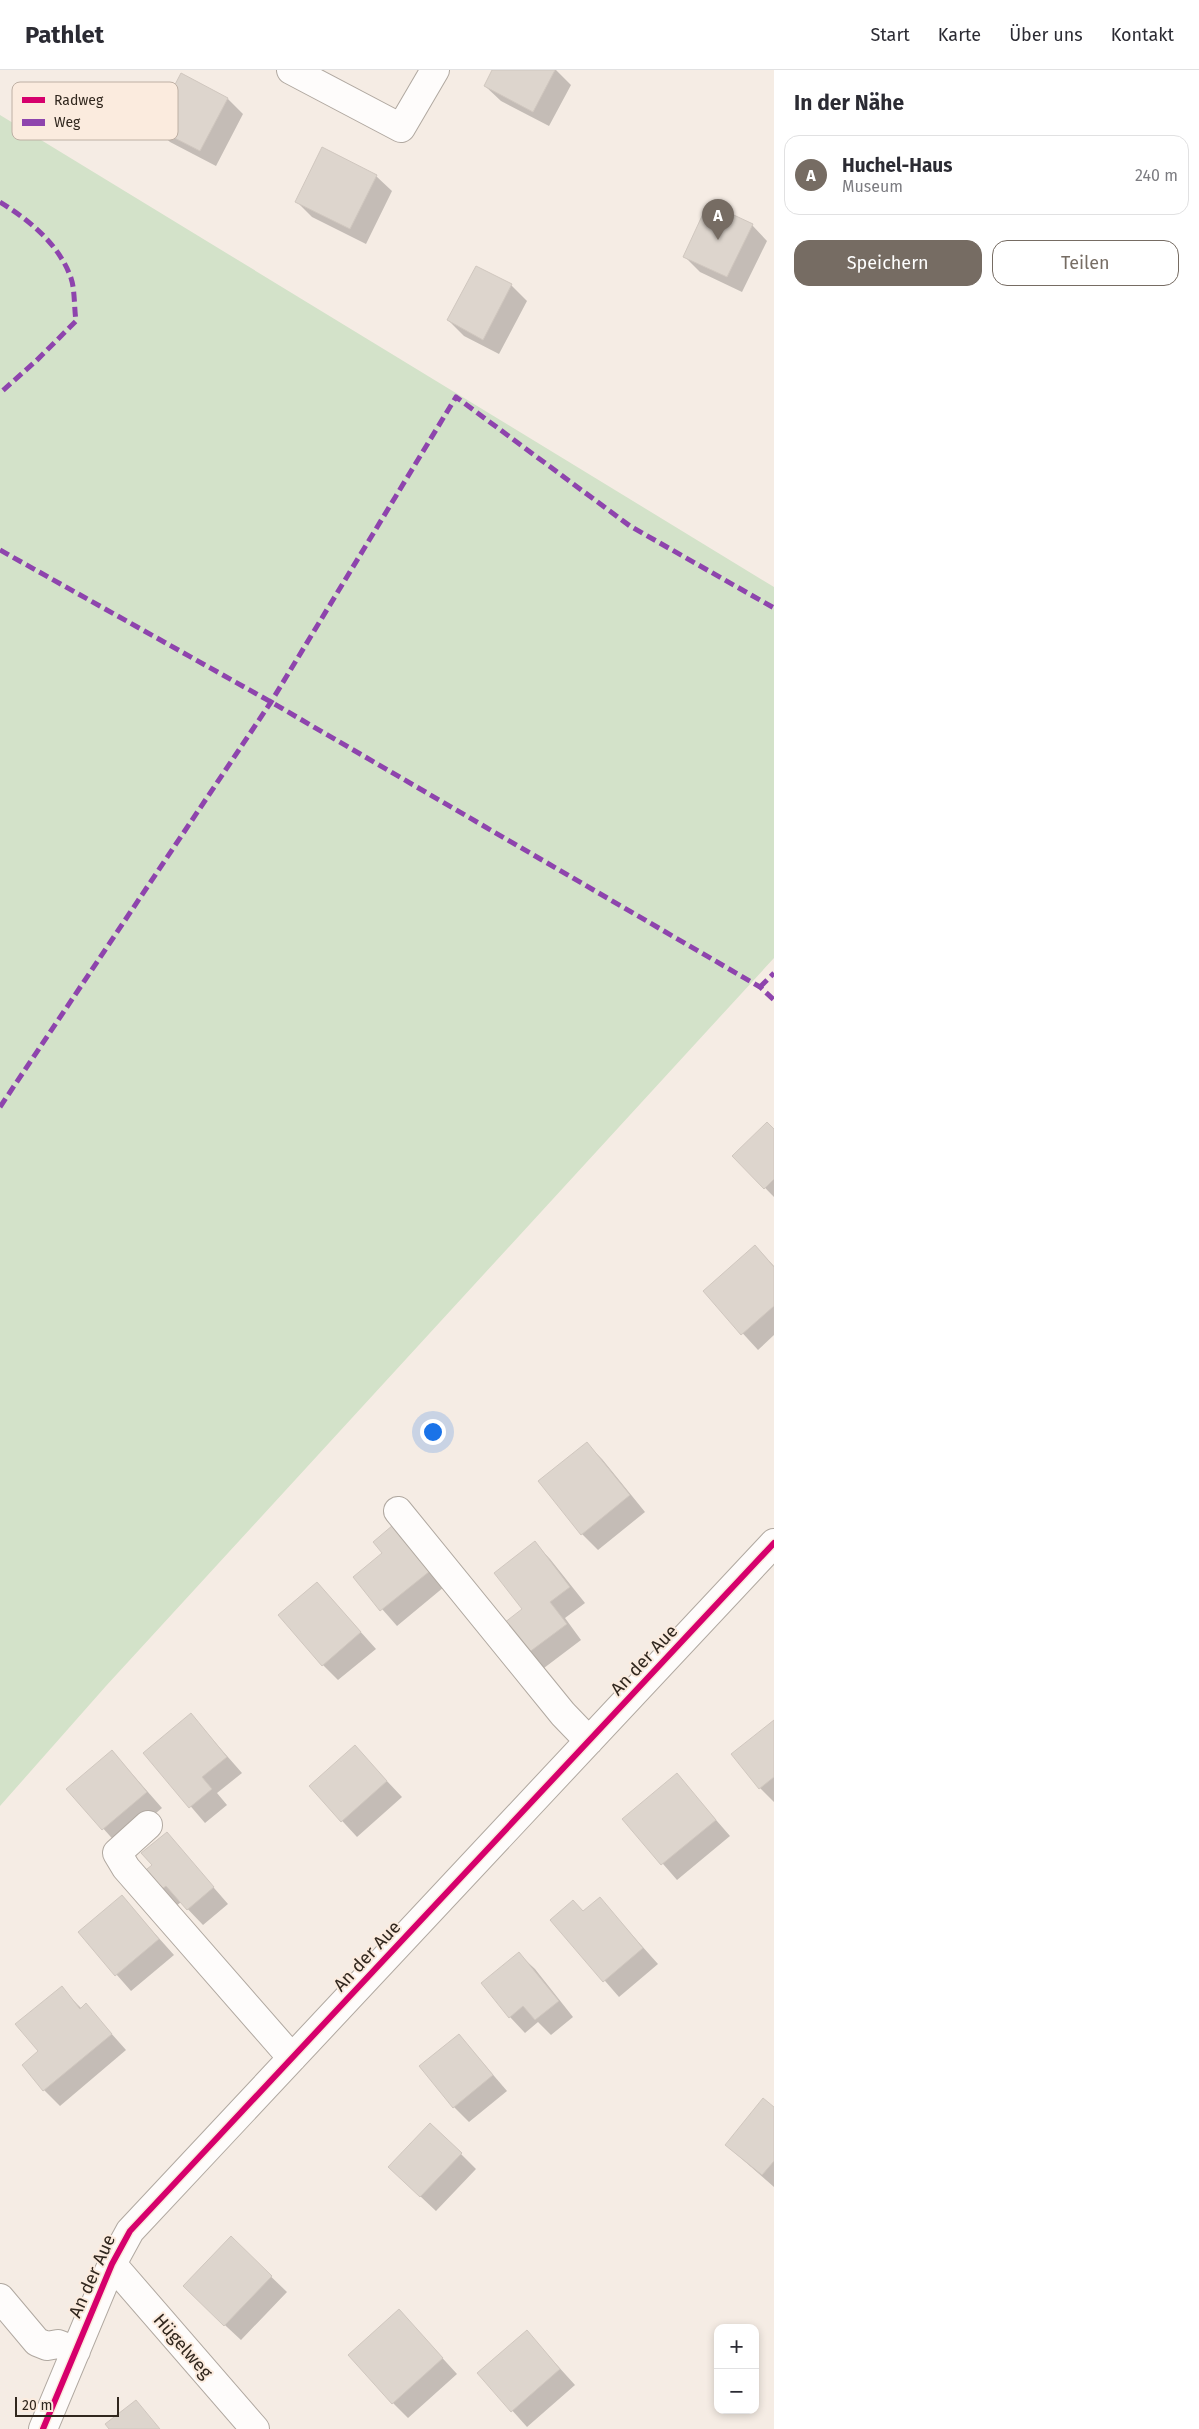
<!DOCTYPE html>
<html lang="de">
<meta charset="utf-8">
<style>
body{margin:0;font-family:"Fira Sans",sans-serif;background:#f7f7f7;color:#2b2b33}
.controls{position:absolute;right:15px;bottom:15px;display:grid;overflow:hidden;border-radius:10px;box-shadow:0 2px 8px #0003}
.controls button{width:45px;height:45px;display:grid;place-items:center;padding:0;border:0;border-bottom:1px solid #e1e1e2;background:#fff;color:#2b2b33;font:25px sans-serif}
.scale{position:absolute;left:15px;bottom:12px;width:104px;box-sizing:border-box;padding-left:5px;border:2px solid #31271e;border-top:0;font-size:14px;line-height:18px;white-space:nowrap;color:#31271e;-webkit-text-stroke:4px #fbebde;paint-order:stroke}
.you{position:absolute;left:432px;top:1361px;width:18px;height:18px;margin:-12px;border:4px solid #fff;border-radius:50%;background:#1a73e8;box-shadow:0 0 0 8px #1a73e833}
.badge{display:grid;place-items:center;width:32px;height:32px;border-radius:50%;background:#766c63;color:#fff;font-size:16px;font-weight:700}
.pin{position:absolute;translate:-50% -41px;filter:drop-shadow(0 1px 2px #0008)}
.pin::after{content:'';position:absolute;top:26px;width:18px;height:15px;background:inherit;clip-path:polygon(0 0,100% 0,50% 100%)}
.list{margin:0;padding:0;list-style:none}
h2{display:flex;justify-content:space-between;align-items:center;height:65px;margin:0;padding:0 20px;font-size:21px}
h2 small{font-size:16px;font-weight:400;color:#7c7c81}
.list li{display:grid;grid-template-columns:32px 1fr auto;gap:15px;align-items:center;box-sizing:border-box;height:80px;margin:0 10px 10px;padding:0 10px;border:1px solid #e1e1e2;border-radius:15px}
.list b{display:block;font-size:19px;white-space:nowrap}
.list p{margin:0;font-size:16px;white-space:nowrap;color:#7c7c81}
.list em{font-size:16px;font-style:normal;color:#7c7c81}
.actions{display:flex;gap:10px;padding:15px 20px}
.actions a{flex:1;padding:11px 0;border:1px solid #766c63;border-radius:15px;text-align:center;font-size:18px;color:#766c63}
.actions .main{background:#766c63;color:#fff}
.map{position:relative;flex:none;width:774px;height:2359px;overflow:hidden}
header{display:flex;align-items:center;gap:30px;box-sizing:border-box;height:70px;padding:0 25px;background:#fff;border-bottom:1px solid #e1e1e2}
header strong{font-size:24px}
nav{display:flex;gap:28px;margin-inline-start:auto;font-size:18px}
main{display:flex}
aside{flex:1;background:#fff}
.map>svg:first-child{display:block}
</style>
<header>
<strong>Pathlet</strong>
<nav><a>Start</a><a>Karte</a><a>Über uns</a><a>Kontakt</a></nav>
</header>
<main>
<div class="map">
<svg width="774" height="2359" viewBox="0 0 774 2359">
<rect width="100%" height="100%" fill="#f5ece4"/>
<path fill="#d3e2c9" d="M0,45L774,517V888L106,1616L0,1736Z"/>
<path fill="#0003" d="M493,0H556L571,15L549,56L501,31L485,16Z
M182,5L228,29L243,44L216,96L170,72L154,57Z
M376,106L392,121L366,174L312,147L296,131Z
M752,155L767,171L742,222L700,202L684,186Z
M477,197L511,215L527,231L499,284L464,266L448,250Z
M774,1061V1127L734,1086Z
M755,1176L774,1196V1265L758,1280L704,1221Z
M587,1374L602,1389L645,1442L598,1480L582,1464L539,1411Z
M393,1457L444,1517L397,1556L354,1507L384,1484Z
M535,1473L550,1489L585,1533L565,1548L581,1570L544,1598L529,1583L524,1539Z
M317,1513L376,1579L338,1610L323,1595Z
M191,1645L242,1703L217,1723L227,1735L205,1753L145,1683Z
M774,1651V1732L760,1718Z
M355,1677L402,1727L357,1767L310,1716Z
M112,1681L162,1738L118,1775L68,1719Z
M677,1705L730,1766L677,1810L624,1749Z
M167,1764L228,1834L203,1855L181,1832L175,1837L159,1821L153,1795Z
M122,1827L174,1885L131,1921L80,1863Z
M599,1828L658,1894L619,1927L552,1850L583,1842Z
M519,1884L535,1899L573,1947L551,1965L538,1952L525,1963L510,1947Z
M61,1918L82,1939L86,1935L126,1980L60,2036L44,2020Z
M459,1965L507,2021L469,2052L454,2037Z
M774,2039V2117L726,2075Z
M461,2084L476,2099L436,2141L405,2112Z
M231,2168L287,2222L241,2270L200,2232Z
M414,2257L457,2304L408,2348L393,2333Z
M527,2262L575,2315L527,2357L479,2303Z"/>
<path fill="#ddd5cd" stroke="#d0c7bf" d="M492,0H555L533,42L484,16Z
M181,3L228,28L200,81L153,57Z
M322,77L377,105L350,159L295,132Z
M708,133L753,154L727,207L683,187Z
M476,196L512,214L483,270L447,250Z
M767,1052L774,1059V1109L764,1119L732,1086Z
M755,1175L774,1197V1236L741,1265L703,1221Z
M587,1372L630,1425L581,1465L538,1411Z
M393,1455L430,1501L380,1541L353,1507L382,1483L373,1472Z
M535,1471L570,1517L550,1532L567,1554L528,1583L504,1553L522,1539L494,1503Z
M317,1512L361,1562L322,1596L278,1545Z
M191,1643L227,1687L202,1707L212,1719L189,1738L143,1683Z
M774,1650V1707L759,1719L731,1684Z
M355,1675L387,1711L341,1752L309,1716Z
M112,1680L147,1722L102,1760L66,1719Z
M677,1703L716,1750L661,1795L622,1749Z
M167,1762L214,1817L187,1840L166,1816L158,1822L142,1803L152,1795L141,1783Z
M122,1825L159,1869L115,1906L78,1862Z
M600,1827L643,1878L603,1912L550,1850L573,1830L583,1841Z
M519,1882L559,1931L535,1950L523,1936L509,1948L481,1913Z
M62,1916L80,1939L86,1933L112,1964L43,2021L22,1995L38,1981L15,1954Z
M459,1964L493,2005L453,2038L419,1996Z
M763,2028L774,2037V2091L762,2105L725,2075Z
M430,2053L462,2083L420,2127L388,2097Z
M231,2166L272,2206L224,2256L183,2216Z
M399,2239L443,2288L392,2334L348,2285Z
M527,2260L560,2299L511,2342L477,2303Z
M136,2330L160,2359H109L105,2354Z"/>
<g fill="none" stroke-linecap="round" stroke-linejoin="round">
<g stroke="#b0a8a0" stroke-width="30">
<path id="minor" d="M291,0L401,58L435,0
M398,1441L563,1644L589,1671
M148,1755L117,1783L126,1798L292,1988
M112,2194L255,2359
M0,2228L37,2272L47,2276L58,2274L76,2281
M43,2359L112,2194L130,2161L774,1473"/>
</g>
<use href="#minor" stroke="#fefcfb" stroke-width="28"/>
<path stroke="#8e44ad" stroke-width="5" stroke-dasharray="10 5" stroke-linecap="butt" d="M0,132C29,150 59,174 71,208C75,220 74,237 76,251L36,291L0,323
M0,480L271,632L760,917L774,930
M760,917L774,903
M0,1037L271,632L456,327L630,456L774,538"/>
<g stroke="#fbebde" stroke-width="9">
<path id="cycleway" d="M43,2359L112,2194L130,2161L774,1473"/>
</g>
<use href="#cycleway" stroke="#d6006c" stroke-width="6"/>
</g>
<g text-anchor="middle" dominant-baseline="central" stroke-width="4" stroke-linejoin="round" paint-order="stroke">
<g font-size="18" fill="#31271e" stroke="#fbebde">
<text transform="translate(644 1590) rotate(-47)">An der Aue</text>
<text transform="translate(367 1886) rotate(-47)">An der Aue</text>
<text transform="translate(92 2206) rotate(-66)">An der Aue</text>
<text transform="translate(183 2276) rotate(49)">Hügelweg</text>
</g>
</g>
<rect x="12" y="12" width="166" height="58" rx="8" fill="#fbebde" stroke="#beb0a4" stroke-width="1"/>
<rect x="22" y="27" width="23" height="6" fill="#d6006c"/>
<rect x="22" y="49" width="23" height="7" fill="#8e44ad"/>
<g font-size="14" fill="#31271e">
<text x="54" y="35">Radweg</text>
<text x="54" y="57">Weg</text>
</g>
</svg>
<div class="controls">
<button>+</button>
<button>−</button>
</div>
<div class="scale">20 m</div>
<div class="you"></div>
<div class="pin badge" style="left:718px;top:170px">A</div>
</div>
<aside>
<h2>In der Nähe<small></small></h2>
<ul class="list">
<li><span class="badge">A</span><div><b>Huchel-Haus</b><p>Museum</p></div><em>240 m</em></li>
</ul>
<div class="actions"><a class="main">Speichern</a><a>Teilen</a></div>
</aside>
</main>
